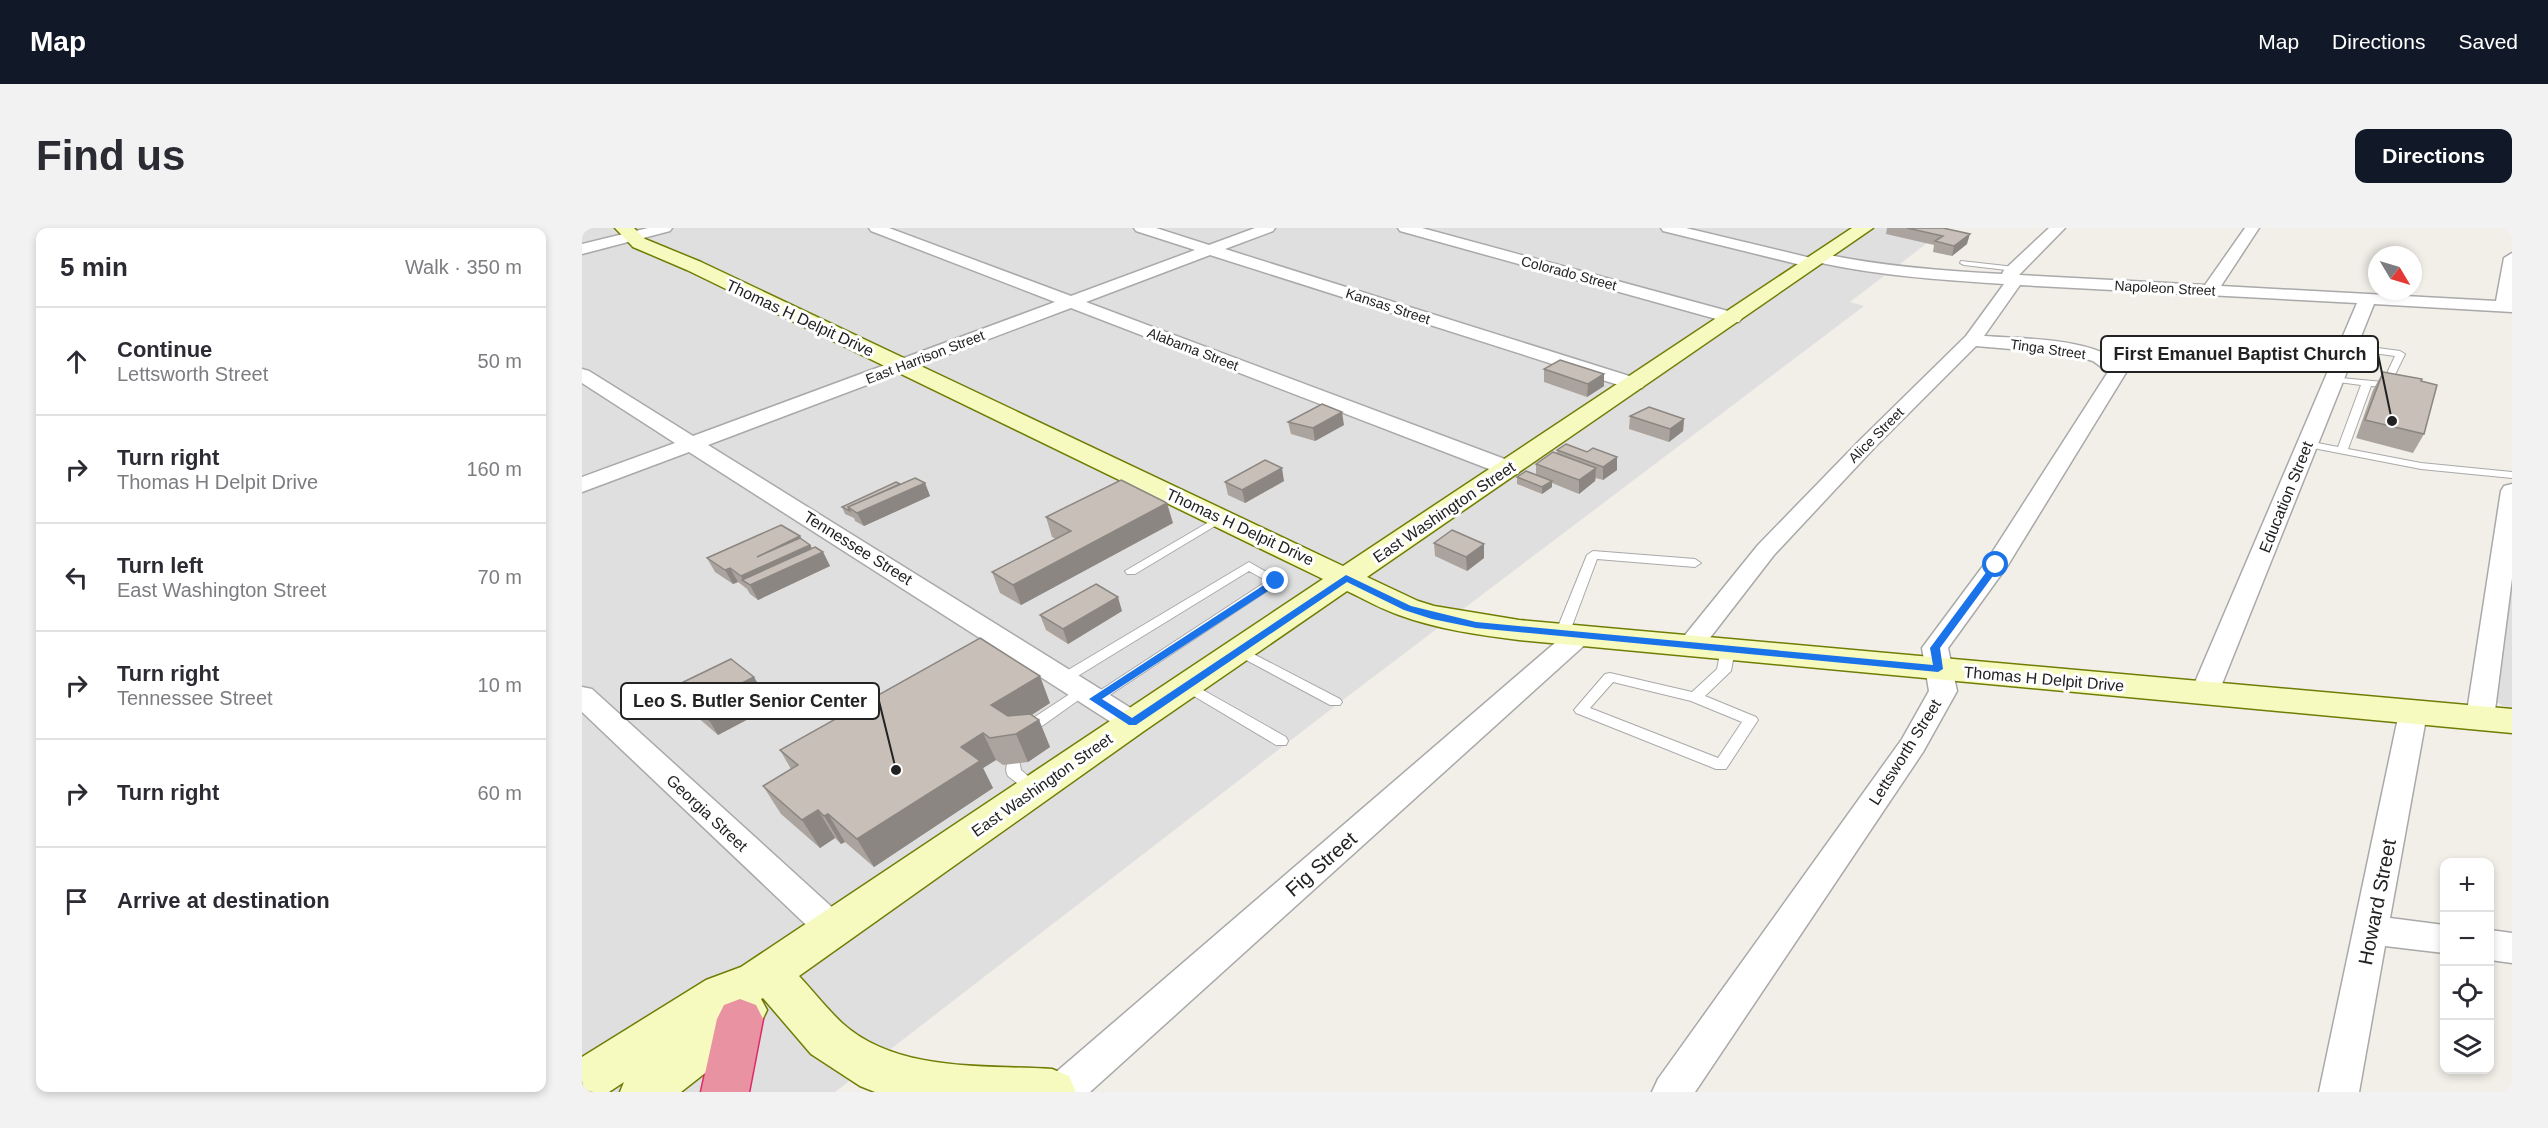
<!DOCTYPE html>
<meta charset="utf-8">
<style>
body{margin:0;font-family:Arial,sans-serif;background:#f2f2f3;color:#2b2b33}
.controls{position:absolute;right:18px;bottom:18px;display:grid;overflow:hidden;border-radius:12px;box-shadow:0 3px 9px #0003}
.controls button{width:54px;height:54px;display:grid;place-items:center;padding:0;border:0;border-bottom:2px solid #e1e1e2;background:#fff;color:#2b2b33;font:30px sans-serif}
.compass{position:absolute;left:1786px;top:18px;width:54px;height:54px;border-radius:50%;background:#fff;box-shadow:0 3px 9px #0003;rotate:128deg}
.stop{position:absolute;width:18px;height:18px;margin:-14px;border:4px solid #1a73e8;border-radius:50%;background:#fff}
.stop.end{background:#1a73e8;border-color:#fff;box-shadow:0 2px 6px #0008}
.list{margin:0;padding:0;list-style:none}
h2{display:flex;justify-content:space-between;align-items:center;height:78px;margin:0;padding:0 24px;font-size:26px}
h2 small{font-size:20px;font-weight:400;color:#7c7c81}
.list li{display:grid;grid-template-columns:39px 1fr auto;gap:18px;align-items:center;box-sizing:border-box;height:108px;padding:0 24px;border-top:2px solid #e1e1e2}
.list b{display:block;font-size:22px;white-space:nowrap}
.list p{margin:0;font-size:20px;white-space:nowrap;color:#7c7c81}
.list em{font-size:20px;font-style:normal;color:#7c7c81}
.icon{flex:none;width:33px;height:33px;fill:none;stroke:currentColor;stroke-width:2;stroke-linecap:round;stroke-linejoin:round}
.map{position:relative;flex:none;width:1930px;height:864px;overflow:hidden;border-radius:12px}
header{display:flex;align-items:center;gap:36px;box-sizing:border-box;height:84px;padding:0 30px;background:#111827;color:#fff}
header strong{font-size:28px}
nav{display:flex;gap:33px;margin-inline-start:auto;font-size:21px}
.intro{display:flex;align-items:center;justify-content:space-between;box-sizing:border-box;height:144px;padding:0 36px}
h1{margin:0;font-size:42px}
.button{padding:15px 27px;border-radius:12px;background:#111827;color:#fff;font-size:21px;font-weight:700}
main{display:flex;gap:36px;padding:0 36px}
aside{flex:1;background:#fff;border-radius:12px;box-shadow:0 3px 9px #0003}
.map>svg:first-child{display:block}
</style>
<header>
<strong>Map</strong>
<nav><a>Map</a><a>Directions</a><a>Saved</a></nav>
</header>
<div class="intro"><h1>Find us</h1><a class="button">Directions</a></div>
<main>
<aside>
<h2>5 min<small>Walk · 350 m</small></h2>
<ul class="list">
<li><svg class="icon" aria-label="ahead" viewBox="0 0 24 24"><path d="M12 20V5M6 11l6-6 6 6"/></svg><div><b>Continue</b><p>Lettsworth Street</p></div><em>50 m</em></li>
<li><svg class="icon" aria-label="right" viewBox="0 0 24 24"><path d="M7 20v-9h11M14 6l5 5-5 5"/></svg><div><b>Turn right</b><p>Thomas H Delpit Drive</p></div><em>160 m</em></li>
<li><svg class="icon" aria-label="left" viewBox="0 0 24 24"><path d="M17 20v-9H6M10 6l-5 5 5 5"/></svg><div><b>Turn left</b><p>East Washington Street</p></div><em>70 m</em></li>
<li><svg class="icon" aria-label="right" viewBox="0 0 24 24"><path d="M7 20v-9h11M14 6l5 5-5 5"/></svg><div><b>Turn right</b><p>Tennessee Street</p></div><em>10 m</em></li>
<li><svg class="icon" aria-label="right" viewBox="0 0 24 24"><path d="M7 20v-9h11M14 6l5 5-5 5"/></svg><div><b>Turn right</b></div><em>60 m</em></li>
<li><svg class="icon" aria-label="arrive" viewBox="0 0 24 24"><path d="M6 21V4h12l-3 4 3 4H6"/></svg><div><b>Arrive at destination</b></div></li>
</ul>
</aside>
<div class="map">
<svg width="1930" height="864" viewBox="0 0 1930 864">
<rect width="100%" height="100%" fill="#f2efe9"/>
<path fill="#e0dfdf" d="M0,0H1365L1268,74L1282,78L774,462L253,864H0Z
M1930,312V480L1921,478L1912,472Z"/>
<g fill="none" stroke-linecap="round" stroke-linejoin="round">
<g stroke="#a9a9a9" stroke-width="2">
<path id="lane" d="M1379,33L1433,39L1437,41L1433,43L1382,37L1378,35Z
M1766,116L1818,123L1823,126L1807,159L1789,158L1766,221L1839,235L1930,244V250L1839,241L1721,218V214L1725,213L1756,219L1779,157L1749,153V149L1801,154L1813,128L1763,121L1761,119Z
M639,287L645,290L643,292L553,346H545L543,343Z
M1011,323L1113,331L1119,335L1113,339L1015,331L987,406L985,409H975L973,406L1005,327Z
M667,334L700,353L517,474H507L505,471L685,353L667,343L486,454H476L474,451L476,448Z
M1146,417L1153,421L1149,443L1123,468L1174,489L1176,492L1144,541H1134L994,485L992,482L1023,446L1028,445L1110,464L1135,441L1139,421ZM1031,454L1109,473L1160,494L1136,530L1008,480Z
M658,419L758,471L760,474L758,477H748L653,426L651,423Z
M605,453L704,509L706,513L704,517H694L600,461L598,458Z
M500,458L505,460L507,463L505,466L453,503L450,509H440L438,505L442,496Z
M432,531L437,532L439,542L461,561L458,565H448L426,548C423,543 424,537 427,532Z"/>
</g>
<g stroke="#a9a9a9" stroke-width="3">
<path id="street" d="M66,0H90L88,3L0,26V16Z
M287,0H307L489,68L613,22L554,3L552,0H574L627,17L673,0H693L691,3L643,21L1060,152L1063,156L1060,160H1046L628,27L504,74L936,236L939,241L936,246L928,247L920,246L489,80L126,217L560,487L564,494L560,501L550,504L540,501L107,224L0,264V249L93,215L0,155V141L7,143L111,208L473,74L289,3Z
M816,0H840L1157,86L1160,90L1157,94H1145L818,3Z
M1079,0H1104L1229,30L1237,25C1298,38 1358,43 1420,46L1422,42L1467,0H1483L1437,47L1623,57L1663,0H1677L1639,58L1914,73L1922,30L1930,25V84L1792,76L1636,466L1632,473L1622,475L1612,473L1608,466L1775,75L1438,57L1402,108C1440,111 1522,109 1545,143L1426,337L1366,420L1375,463L1341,524L1113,864H1070L1076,851L1320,511L1347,463L1340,420L1404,334L1526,144L1511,133L1486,126L1394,118L1293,219L1192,327L1117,424L1108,426L1099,424L1095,418L1099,412L1176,317L1279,211L1384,108L1422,56C1359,52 1301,48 1239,35L1231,40L1081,3Z
M1930,256V350L1912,490L1908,497L1898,500L1888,497L1884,490L1919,263L1922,258Z
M997,400L1006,402L1010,408L1006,414L508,864H460L466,851L988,402Z
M0,459L10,461L263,691L268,701L263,711L251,715L239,711L0,484Z
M1831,475L1841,478L1845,485L1808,690L1862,697V725L1803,718L1777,864H1737L1817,485L1821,478Z
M1908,702L1930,705V735L1908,732Z"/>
</g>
<g stroke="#707d05" stroke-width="3">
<path id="secondary" d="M33,0H52L63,11L119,34L761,338L1270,0H1291L785,349L836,373L852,378L937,392L1930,481V505L937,412C896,407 855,401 817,387C799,381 782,371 765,363L562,503L217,748C231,763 245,781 260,795C314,844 401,837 470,841L487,848L494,864H293L278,858L229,826L181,770L179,771L185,782L174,805L99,864H38L42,854L27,864H0V829L124,752L159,739L741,351L105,42L51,19Z"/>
</g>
<g stroke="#dc2a67" stroke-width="3">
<path id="highway" d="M158,771L174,777L181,791L167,864H119L135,791L142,777Z"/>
</g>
<use href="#lane" fill="#fff" fill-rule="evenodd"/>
<use href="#street" fill="#fff" fill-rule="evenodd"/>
<use href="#secondary" fill="#f7fabf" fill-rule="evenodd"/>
<use href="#highway" fill="#e892a2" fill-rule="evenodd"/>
</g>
<path fill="#aba49e" d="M1305,0H1361L1385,16L1370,28L1351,24L1352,17L1304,6Z
M962,141L1022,146V158L1005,169L962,154Z
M1801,144L1839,153L1842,206L1831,225L1774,210L1791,162Z
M1048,188L1102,191L1101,203L1087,214L1047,201Z
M706,194L762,197L733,213L709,206Z
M975,222L1035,242L1021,252L1014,250L1013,253L997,266L970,255V259L960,266L935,256V249L954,247V236L975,226Z
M702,253L663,275L646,267L643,254Z
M343,255L348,268L282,298L273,293L272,290L263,286L260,279L318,256Z
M464,289L591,295L439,377L418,365L410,344L474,311L470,309Z
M219,311L228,317L230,320L241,324L248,338L176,372L168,366L165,361L156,354L151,356L133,344L125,330Z
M852,315L902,330L885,343L853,328Z
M540,383L486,416L464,402L458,387Z
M89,460L181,464L163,473L172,488L136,507L99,475Z
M468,475L450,487L457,492L468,519L446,534L421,537L414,532L401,540L411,560L292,639L263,614L259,616L253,610L238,620L199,586L181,558L209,541L198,522Z"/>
<path fill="#8b8681" d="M1388,6L1385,16L1370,28L1372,18Z
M1022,146V158L1005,169L1006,156Z
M760,184L762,197L733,213L731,200Z
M1102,191L1101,203L1087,214L1088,201Z
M1035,229V242L1021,252V239Z
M700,240L702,253L663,275L660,262Z
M1014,240L1013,253L997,266V252Z
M970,253V259L960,266V259Z
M343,255L348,268L282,298L275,285Z
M585,275L591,295L439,377L431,357Z
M218,308L223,319L228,317L234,328L241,324L248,338L176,372L168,357L161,353L159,348L175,329Z
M902,316V330L885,343L884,329Z
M148,340L156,354L151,356L143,342Z
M536,369L540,383L486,416L481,401Z
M458,448L468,475L421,505L409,477Z
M172,449L181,464L158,476L148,461Z
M163,473L172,488L136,507L127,492Z
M457,492L468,519L446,534L434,506Z
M401,505L414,532L401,540L411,560L292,639L275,611L379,519Z
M236,582L253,610L238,620L220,592Z
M246,586L263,614L259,616L242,588Z"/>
<path fill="#c7bfb8" stroke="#8b8681" stroke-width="1.5" d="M1325,0H1361L1388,6L1372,18L1353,13L1361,8Z
M978,132L1022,146L1006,156L962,141Z
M1801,144L1840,151L1839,153L1855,157L1842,206L1783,192Z
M740,176L760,184L731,200L706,194Z
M1067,179L1102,191L1088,201L1048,188Z
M984,216L1005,224L1011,220L1035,229L1021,239L975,222Z
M971,224L1014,240L997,252L954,236Z
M683,232L700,240L660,262L643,254Z
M944,243L970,253L960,259L935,249Z
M333,250L343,255L275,285L266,279Z
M539,252L585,275L431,357L410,344L489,303L464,289Z
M314,254L318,256L266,279L268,283L260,279Z
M199,297L218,308L175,329L218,310L228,317L159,348L148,340L143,342L125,330Z
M870,302L902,316L884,329L852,315Z
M233,319L241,324L168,357L160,352Z
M514,356L536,369L481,401L458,387Z
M398,410L458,448L409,477L426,488L448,486L457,492L434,506L408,510L401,505L379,519L398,533L275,611L246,586L242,588L236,582L220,592L181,558L216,537L198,522Z
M149,431L172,449L148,461L163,473L127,492L89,460Z"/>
<path fill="#1a73e8" d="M1411,335L1419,337L1358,420L1361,441L1356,444L894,400L850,391L822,382L765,354L554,497H547L507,471L691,351H698V355L520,471L550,490L764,347L829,378L894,394L1351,437L1348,420Z"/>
<g text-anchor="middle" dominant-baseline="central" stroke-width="6" stroke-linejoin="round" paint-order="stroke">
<g font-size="14" fill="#222" stroke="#fff">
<text transform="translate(987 45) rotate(15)">Colorado Street</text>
<text transform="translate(1583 60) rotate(3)">Napoleon Street</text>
<text transform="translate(806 78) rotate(18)">Kansas Street</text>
<text transform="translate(611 121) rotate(21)">Alabama Street</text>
<text transform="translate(1466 121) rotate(8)">Tinga Street</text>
<text transform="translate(343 129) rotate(-21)">East Harrison Street</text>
<text transform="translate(1294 207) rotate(-45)">Alice Street</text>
</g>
<g font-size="16" fill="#222" stroke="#fff">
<text transform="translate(218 90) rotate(25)">Thomas H Delpit Drive</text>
<text transform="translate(1704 269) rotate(-68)">Education Street</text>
<text transform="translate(862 284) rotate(-34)">East Washington Street</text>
<text transform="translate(658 299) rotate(25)">Thomas H Delpit Drive</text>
<text transform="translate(276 320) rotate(32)">Tennessee Street</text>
<text transform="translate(1462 451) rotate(5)">Thomas H Delpit Drive</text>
<text transform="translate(1323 524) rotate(-58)">Lettsworth Street</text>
<text transform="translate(460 557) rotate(-35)">East Washington Street</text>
<text transform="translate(125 585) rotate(43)">Georgia Street</text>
</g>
<g font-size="20" fill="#222" stroke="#fff">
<text transform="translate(739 636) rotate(-41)">Fig Street</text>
<text transform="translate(1795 674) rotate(-79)">Howard Street</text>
</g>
</g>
<path fill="none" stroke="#222" stroke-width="2" d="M1810 193L1796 126M314 542L297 473"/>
<g fill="#222" stroke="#fff" stroke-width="2">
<circle cx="1810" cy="193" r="6"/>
<circle cx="314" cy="542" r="6"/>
</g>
<g fill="#fff" stroke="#222" stroke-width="2">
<rect x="1519" y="108" width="277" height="36" rx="6"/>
<rect x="39" y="455" width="258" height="36" rx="6"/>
</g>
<g font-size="18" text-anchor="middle" font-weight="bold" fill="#222">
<text x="1658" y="132">First Emanuel Baptist Church</text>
<text x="168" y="479">Leo S. Butler Senior Center</text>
</g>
</svg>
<div class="controls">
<button>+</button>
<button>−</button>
<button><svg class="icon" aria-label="locate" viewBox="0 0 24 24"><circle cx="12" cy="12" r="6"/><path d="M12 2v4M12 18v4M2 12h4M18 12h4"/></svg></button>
<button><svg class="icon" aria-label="layers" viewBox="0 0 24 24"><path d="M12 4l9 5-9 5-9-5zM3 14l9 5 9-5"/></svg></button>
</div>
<svg class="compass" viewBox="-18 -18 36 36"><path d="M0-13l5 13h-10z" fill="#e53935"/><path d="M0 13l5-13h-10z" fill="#7c7c81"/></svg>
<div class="stop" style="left:1414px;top:337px"></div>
<div class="stop end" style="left:694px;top:353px"></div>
</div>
</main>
